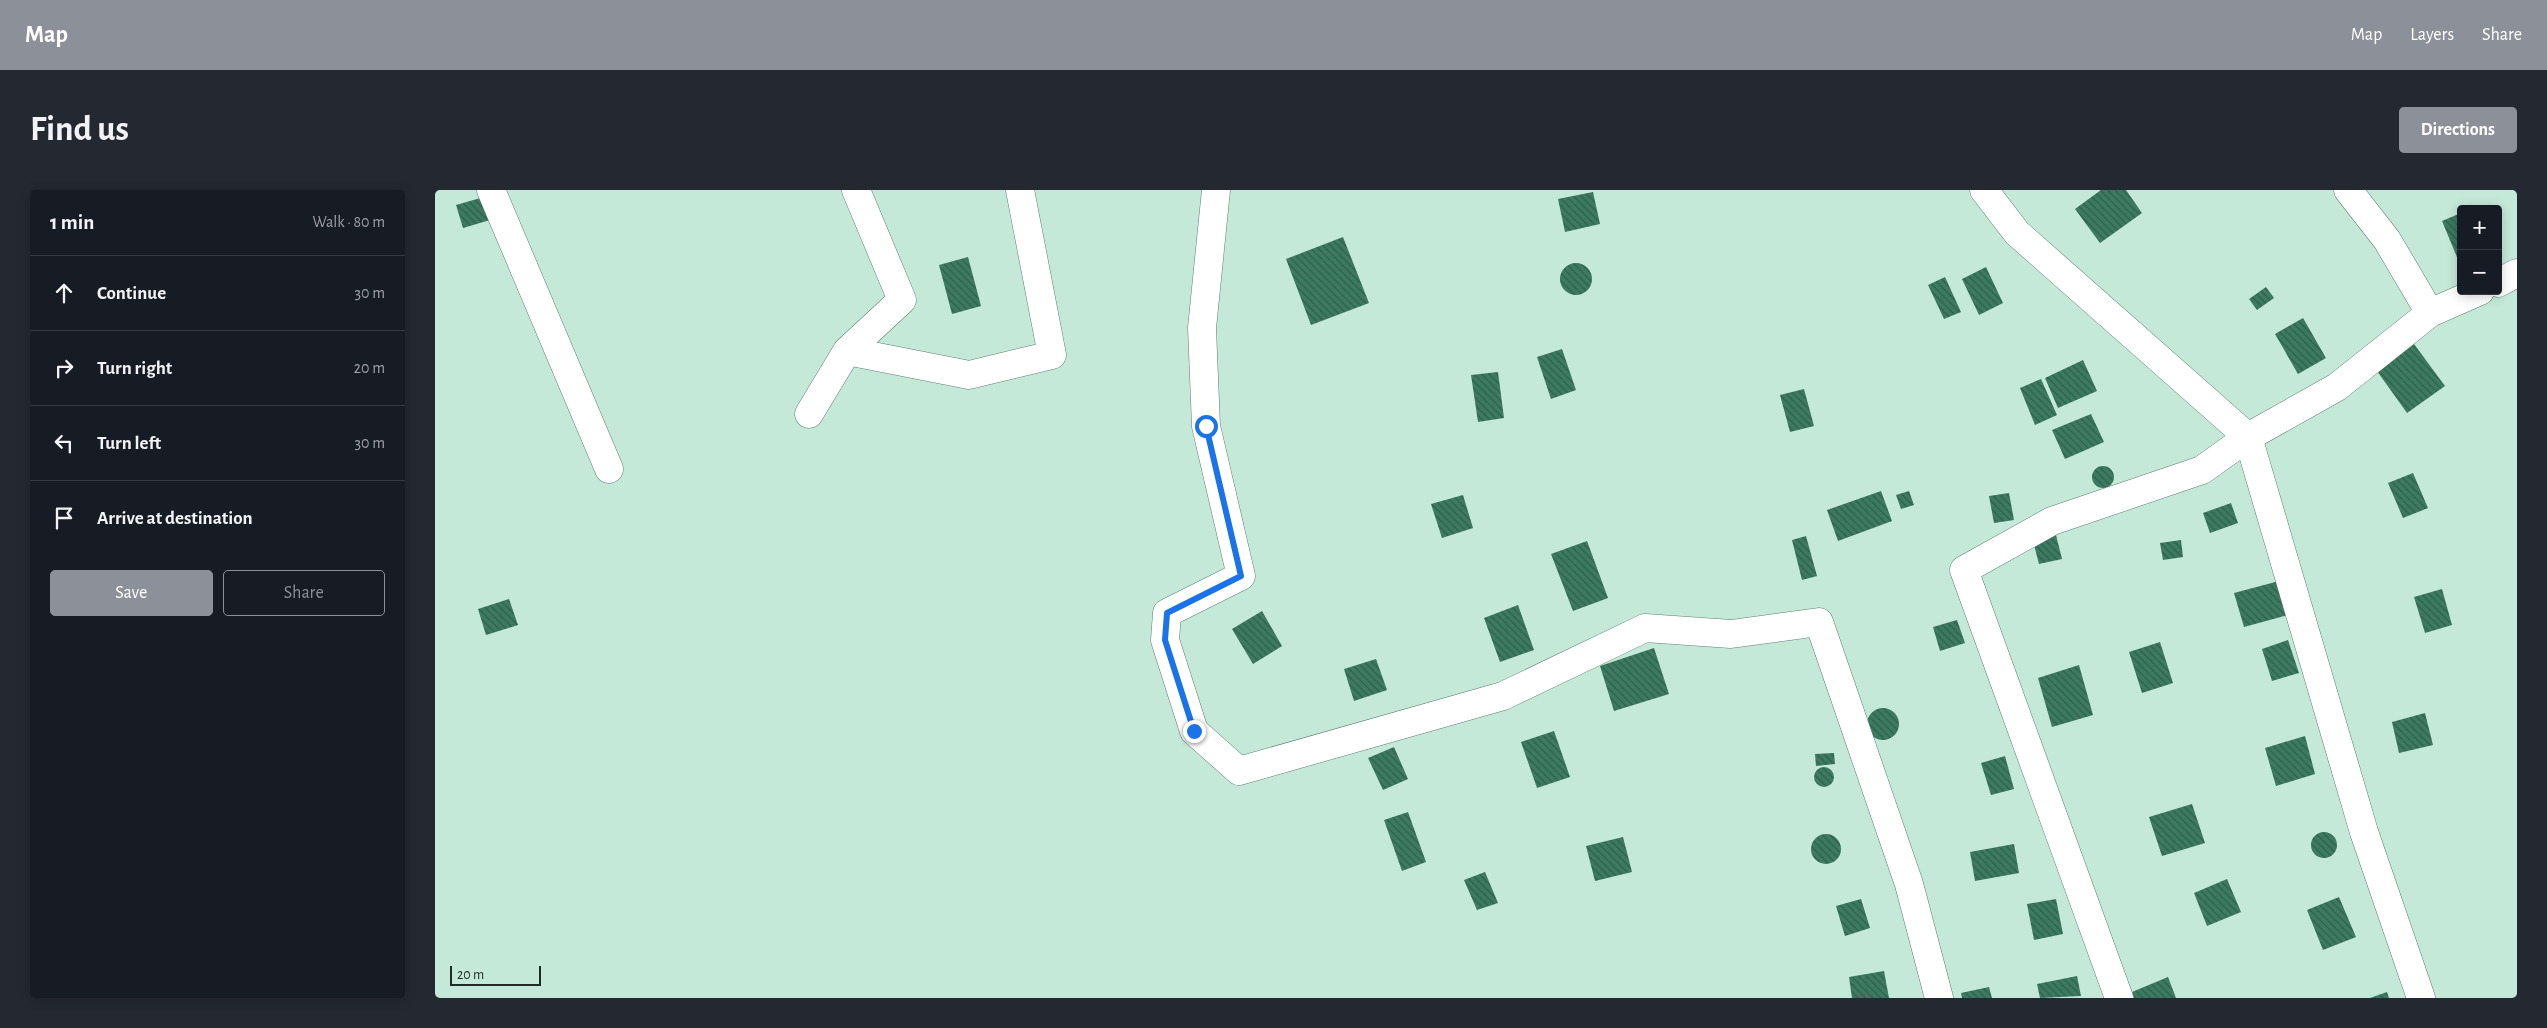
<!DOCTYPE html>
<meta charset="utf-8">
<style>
body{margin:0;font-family:"Alegreya Sans",sans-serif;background:#242831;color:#f1f3f6}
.controls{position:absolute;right:15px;top:15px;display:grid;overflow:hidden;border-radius:5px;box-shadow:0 2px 12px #0003}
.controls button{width:45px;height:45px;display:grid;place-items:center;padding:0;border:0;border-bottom:1px solid #363941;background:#171b24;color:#f1f3f6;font:25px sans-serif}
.scale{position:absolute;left:15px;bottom:12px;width:91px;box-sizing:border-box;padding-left:5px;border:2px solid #1e2c26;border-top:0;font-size:14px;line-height:18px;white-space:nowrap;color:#1e2c26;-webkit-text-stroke:4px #c5e9d9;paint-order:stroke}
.stop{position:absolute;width:15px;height:15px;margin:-11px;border:4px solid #1a73e8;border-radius:50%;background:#fff}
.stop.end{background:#1a73e8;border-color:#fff;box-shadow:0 1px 5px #0008}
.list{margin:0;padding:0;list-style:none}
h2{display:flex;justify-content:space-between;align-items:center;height:65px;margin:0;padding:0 20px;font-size:21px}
h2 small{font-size:16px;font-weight:400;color:#9ea1a6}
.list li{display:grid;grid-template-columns:32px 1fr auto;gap:15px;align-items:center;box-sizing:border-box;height:75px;padding:0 20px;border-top:1px solid #363941}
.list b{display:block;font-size:19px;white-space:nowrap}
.list em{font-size:16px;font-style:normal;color:#9ea1a6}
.actions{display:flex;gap:10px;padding:15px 20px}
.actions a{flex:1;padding:11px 0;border:1px solid #8c9099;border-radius:5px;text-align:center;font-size:18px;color:#8c9099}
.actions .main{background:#8c9099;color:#fff}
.icon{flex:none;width:28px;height:28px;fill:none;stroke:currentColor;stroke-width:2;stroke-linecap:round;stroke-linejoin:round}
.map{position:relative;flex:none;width:2082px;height:808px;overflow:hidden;border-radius:5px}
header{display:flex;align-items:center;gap:30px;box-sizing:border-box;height:70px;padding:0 25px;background:#8c9099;color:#fff}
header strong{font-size:24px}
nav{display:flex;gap:28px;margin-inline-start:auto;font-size:18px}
.intro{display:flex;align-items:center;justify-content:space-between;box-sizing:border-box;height:120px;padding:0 30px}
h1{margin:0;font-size:35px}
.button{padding:12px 22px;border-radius:5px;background:#8c9099;color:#fff;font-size:18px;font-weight:700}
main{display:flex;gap:30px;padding:0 30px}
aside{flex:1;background:#171b24;border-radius:5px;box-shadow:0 2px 12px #0003}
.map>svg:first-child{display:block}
</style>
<header>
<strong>Map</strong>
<nav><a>Map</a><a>Layers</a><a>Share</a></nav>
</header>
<div class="intro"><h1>Find us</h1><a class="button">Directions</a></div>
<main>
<aside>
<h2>1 min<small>Walk · 80 m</small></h2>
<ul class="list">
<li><svg class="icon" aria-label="ahead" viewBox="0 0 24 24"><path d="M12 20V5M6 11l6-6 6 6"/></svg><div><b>Continue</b></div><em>30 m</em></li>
<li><svg class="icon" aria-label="right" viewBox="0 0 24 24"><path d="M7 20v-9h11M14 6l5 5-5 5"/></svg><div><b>Turn right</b></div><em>20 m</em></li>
<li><svg class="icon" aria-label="left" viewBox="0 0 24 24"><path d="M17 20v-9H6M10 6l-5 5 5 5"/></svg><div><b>Turn left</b></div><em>30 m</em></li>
<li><svg class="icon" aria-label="arrive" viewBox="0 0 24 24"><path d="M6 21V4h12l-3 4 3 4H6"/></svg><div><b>Arrive at destination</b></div></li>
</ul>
<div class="actions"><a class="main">Save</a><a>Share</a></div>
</aside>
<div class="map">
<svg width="2082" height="808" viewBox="0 0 2082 808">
<defs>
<pattern id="building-back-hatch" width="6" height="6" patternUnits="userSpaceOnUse" patternTransform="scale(1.25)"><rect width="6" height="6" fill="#3c7a62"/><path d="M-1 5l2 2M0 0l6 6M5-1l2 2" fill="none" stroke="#2f5f4c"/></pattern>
</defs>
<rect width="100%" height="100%" fill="#c5e9d9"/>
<path fill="url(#building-back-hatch)" d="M1666,0H1691L1707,23L1665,53L1640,19Z
M1158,2L1165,34L1130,42L1123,9Z
M49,7L55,30L28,38L21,15Z
M2026,23V65L2022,67L2007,31Z
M908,47L934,113L876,135L851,69Z
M533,67L546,116L517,124L504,75Z
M1125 89a16 16 0 1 1 32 0a16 16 0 1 1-32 0Z
M1551,77L1568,113L1544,125L1527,89Z
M1510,87L1526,122L1509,129L1493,95Z
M1831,97L1839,108L1822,120L1814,109Z
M1868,128L1891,168L1863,184L1840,144Z
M1979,154L2010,196L1972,223L1942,181Z
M1127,159L1141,200L1116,209L1102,167Z
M1648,170L1662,201L1623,218L1610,188Z
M1063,182L1069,228L1043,232L1036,185Z
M1606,189L1622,225L1600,235L1585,198Z
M1369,199L1379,236L1355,242L1345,205Z
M1656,224L1669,252L1630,269L1617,240Z
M1657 287a11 11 0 1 1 22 0a11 11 0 1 1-22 0Z
M1978,283L1993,318L1968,328L1953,293Z
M1446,301L1457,331L1403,351L1392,320Z
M1474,301L1479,315L1466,319L1461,305Z
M1574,303L1579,330L1559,333L1554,306Z
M1028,305L1038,338L1007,348L996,314Z
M1796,313L1803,333L1775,343L1768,323Z
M1621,345L1627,369L1604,374L1598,351Z
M1371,346L1382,386L1367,390L1357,350Z
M1746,350L1748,367L1728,370L1725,353Z
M1152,351L1173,408L1138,421L1116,364Z
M1844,391L1853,425L1809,437L1799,403Z
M2007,399L2017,435L1990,443L1979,407Z
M74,409L83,435L51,445L43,419Z
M1083,415L1099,460L1065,472L1049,428Z
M827,421L847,456L818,474L797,439Z
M1522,430L1530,453L1505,461L1498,437Z
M1853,450L1864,483L1837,491L1827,459Z
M1725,452L1738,493L1707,503L1694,462Z
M1219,458L1234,504L1179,521L1165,476Z
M941,469L952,500L919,511L909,479Z
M1644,475L1658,525L1617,537L1603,488Z
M1432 534a16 16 0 1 1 32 0a16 16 0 1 1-32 0Z
M1990,523L1998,555L1964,563L1957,532Z
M1119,541L1135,587L1102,598L1086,552Z
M1870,546L1880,584L1841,596L1830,558Z
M959,557L973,589L948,600L933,568Z
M1399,563L1400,574L1381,576L1380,564Z
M1570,566L1579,599L1556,605L1546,573Z
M1379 587a10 10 0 1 1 20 0a10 10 0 1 1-20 0Z
M1757,614L1770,653L1727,666L1714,627Z
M973,622L991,672L967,681L949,630Z
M1876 655a13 13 0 1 1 26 0a13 13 0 1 1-26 0Z
M1376 659a15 15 0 1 1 30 0a15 15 0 1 1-30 0Z
M1188,647L1197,682L1160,691L1151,656Z
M1579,654L1584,683L1540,691L1535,662Z
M1050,682L1063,713L1042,720L1029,690Z
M1792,689L1806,722L1772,736L1759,703Z
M1904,707L1921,747L1888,760L1872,720Z
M1426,709L1435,738L1410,746L1401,716Z
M1621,709L1628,744L1599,750L1592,714Z
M1449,781L1454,808H1417L1414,787Z
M1642,786L1646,806L1605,808L1602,794Z
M1733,787L1741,808H1699L1697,802Z
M1554,797L1557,808H1527L1526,803Z
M1952,802L1954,808H1935Z"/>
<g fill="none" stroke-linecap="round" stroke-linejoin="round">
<g stroke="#5e7f71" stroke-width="29">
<path id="minor" d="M56,0L174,279
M781,0L767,138L771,236L806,386L732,423L730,450L759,541L804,581L1068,506L1210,438L1296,444L1384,432L1474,694L1504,808
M1549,0L1582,43L1813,247L1929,642L1986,808
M1913,0L1952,50L1995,123
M2063,93L2082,83
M412,161L534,185L617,165L585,0
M374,224L412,161L467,110L421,0
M1684,808L1529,380L1617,331L1767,280L1813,247L1902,197L1995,123L2045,101"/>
</g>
<use href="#minor" stroke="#fff" stroke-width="28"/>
</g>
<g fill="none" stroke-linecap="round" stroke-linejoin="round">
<path stroke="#1a73e8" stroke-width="6" d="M759,541L730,450L732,423L806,386L771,236"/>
</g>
</svg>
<div class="controls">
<button>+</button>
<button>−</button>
</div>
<div class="scale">20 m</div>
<div class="stop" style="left:771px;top:236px"></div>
<div class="stop end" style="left:759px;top:541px"></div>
</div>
</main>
